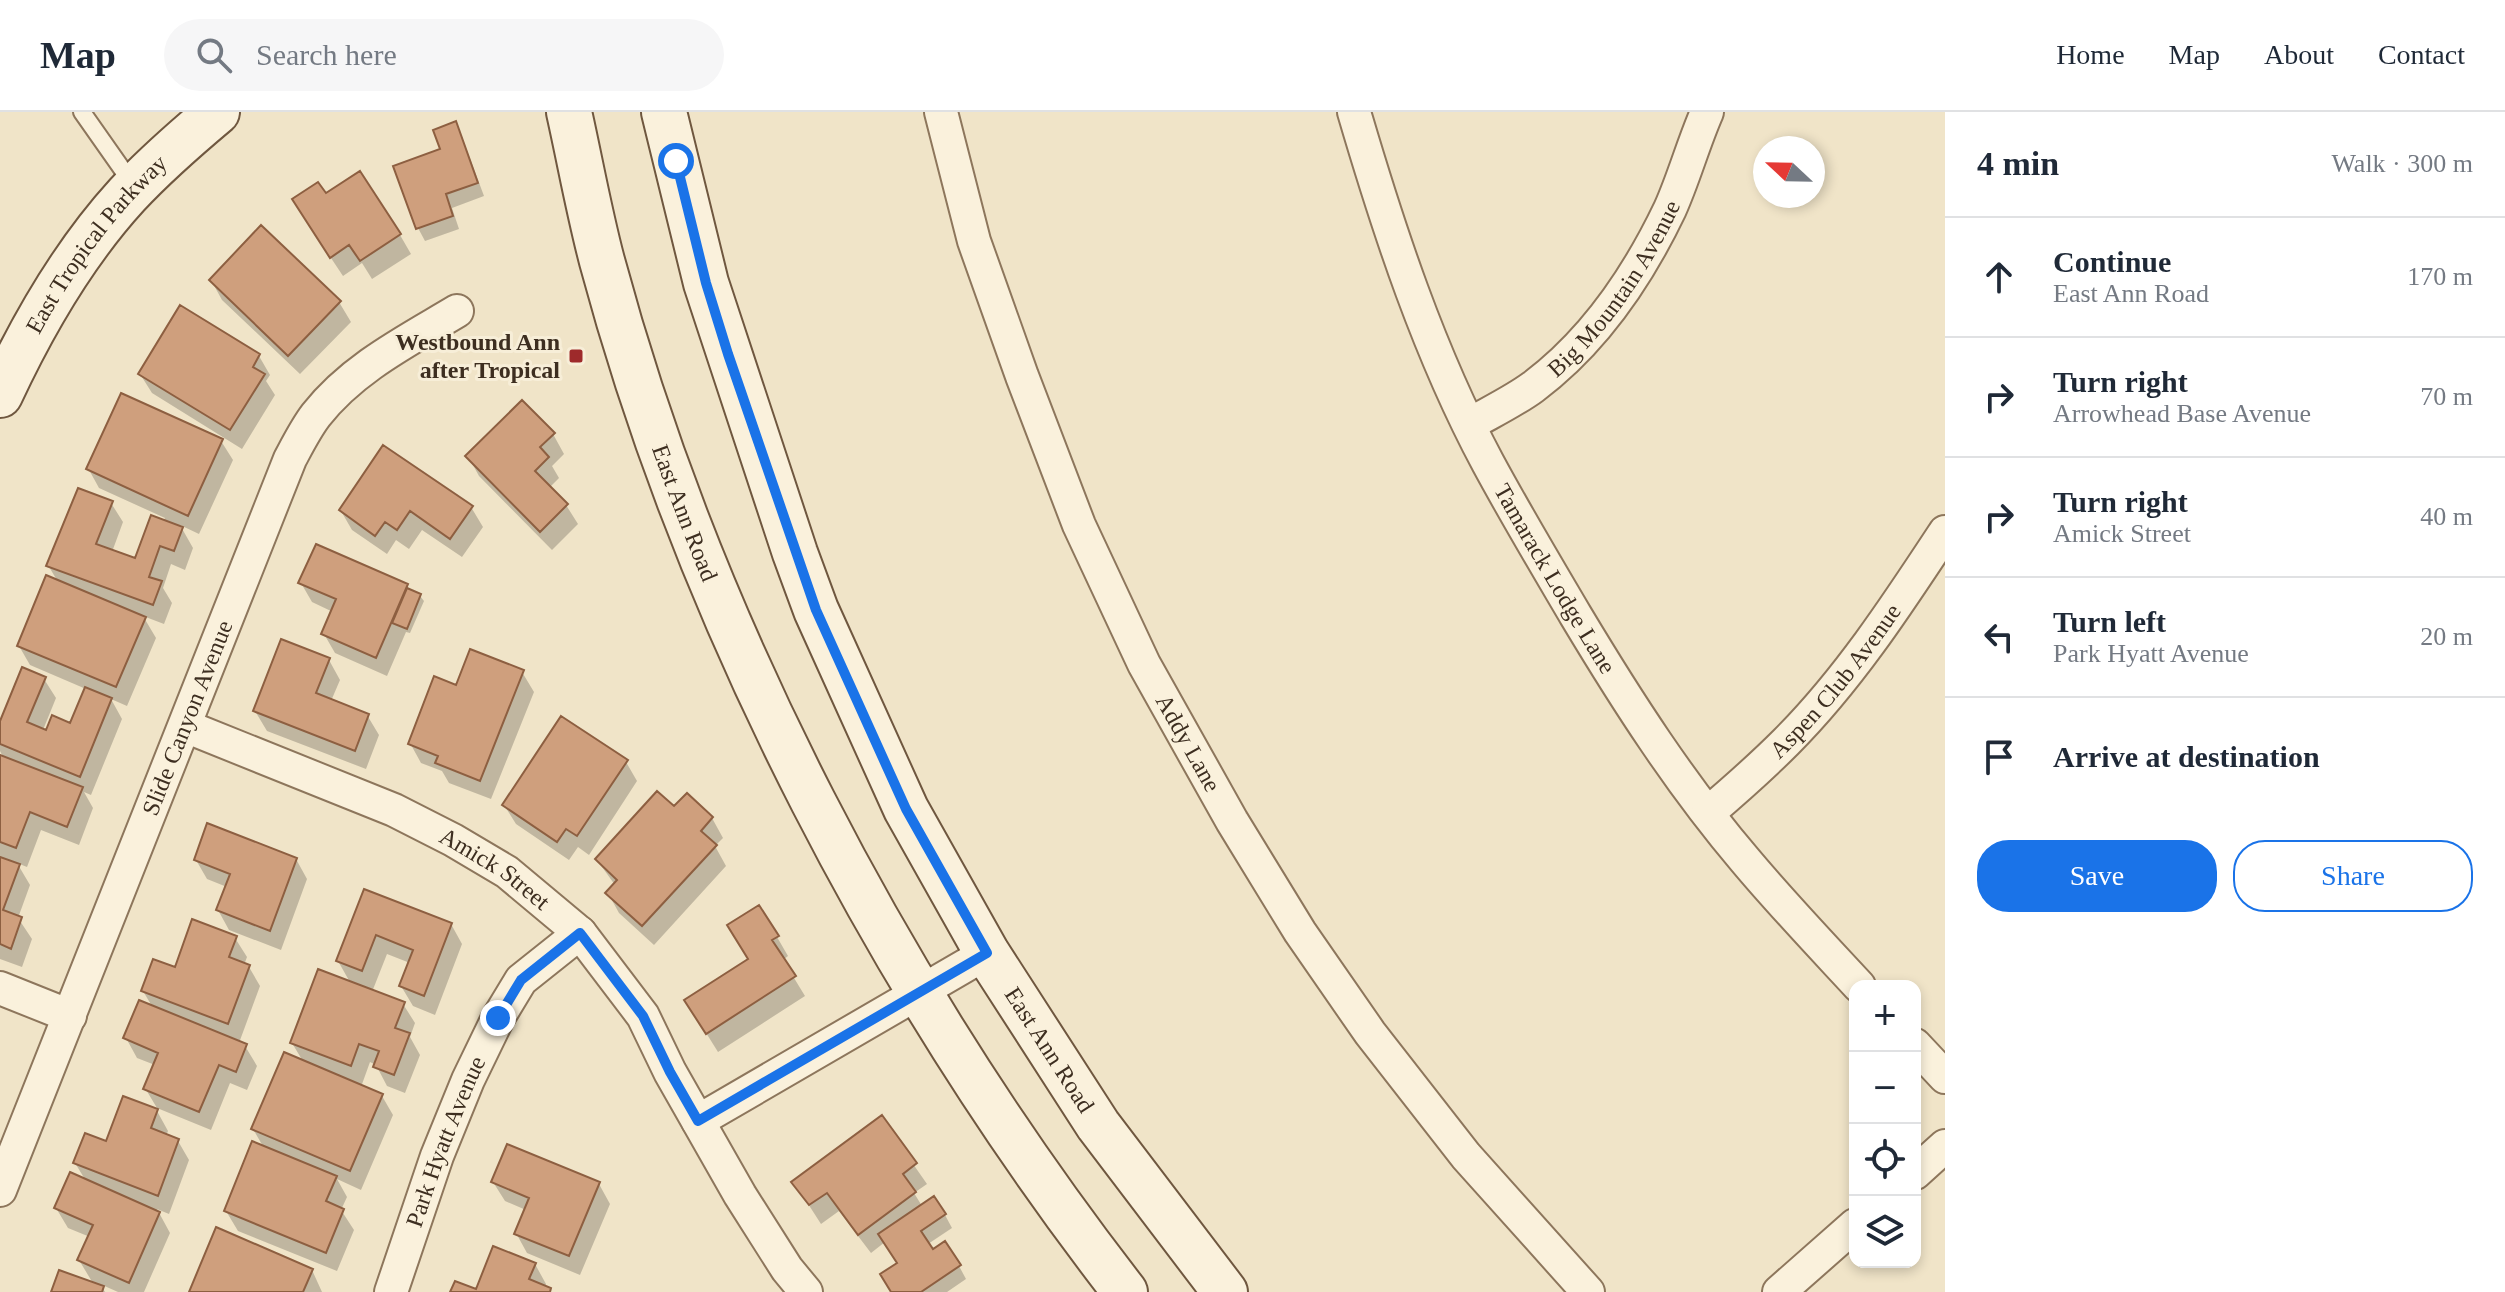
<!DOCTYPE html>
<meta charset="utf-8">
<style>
body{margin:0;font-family:Georgia,serif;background:#f6f6f7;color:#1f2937}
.controls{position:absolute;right:24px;bottom:24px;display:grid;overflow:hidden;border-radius:16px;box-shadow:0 4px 12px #0003}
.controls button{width:72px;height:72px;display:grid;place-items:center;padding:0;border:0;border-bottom:2px solid #e0e1e3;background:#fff;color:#1f2937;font:40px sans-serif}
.compass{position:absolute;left:1753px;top:24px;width:72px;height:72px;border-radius:50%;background:#fff;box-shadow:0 4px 12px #0003;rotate:292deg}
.stop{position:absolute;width:24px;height:24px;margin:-18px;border:6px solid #1a73e8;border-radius:50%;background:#fff}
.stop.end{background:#1a73e8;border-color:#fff;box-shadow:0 2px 8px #0008}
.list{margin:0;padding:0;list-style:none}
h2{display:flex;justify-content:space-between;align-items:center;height:104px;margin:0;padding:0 32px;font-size:34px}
h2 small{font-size:26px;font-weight:400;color:#747a83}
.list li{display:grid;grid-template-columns:52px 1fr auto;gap:24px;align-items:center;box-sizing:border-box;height:120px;padding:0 32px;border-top:2px solid #e0e1e3}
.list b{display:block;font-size:30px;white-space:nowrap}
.list p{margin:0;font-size:26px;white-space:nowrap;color:#747a83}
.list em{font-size:26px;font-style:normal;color:#747a83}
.actions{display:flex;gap:16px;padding:24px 32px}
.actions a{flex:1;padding:18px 0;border:2px solid #1a73e8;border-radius:32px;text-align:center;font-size:28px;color:#1a73e8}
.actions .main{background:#1a73e8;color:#fff}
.icon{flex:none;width:44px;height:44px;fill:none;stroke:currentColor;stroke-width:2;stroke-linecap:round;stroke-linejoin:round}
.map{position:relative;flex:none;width:1945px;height:1180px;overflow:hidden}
header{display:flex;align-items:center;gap:48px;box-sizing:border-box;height:112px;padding:0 40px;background:#fff;border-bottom:2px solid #e0e1e3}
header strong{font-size:38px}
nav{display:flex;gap:44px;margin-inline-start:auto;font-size:28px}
.search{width:560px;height:72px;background:#f6f6f7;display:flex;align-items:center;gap:20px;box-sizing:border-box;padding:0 28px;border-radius:44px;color:#747a83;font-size:30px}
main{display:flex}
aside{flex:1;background:#fff}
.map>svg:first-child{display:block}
</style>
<header>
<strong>Map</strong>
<div class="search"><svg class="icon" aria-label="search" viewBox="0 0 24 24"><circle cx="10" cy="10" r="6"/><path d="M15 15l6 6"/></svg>Search here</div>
<nav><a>Home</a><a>Map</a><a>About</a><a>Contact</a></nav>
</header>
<main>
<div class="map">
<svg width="1945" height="1180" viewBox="0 0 1945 1180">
<rect width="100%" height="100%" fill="#f0e4c8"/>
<path fill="#0003" d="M455,12L462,25L484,84L452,96L459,117L425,129L418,116L443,39Z
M325,84L400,123L411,142L372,167L362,151L343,164L305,107Z
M211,168L339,190L351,210L300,262L222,188Z
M259,244L270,263L266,269L275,283L242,337L152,281L140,262Z
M553,322L564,342L552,354L559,366L549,376L566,393L578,412L552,438L479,364L468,344Z
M221,329L233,348L199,422L180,413L193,436L185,458L171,452L163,476L172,491L164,512L143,504L156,526L127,594L111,587L122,607L91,683L84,680L93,696L79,733L41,718L27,755L17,751L30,773L18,806L32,827L22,855L0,847V645L4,647L0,639V614L44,567L56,586L43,618L47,620L71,613L86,577L30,553L19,534L58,470L48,453L111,391L123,410L112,440L136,448L165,406L99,376L88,356Z
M471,395L483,415L462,445L422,418L409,437L396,428L387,442L352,418L341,399Z
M301,471L407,474L410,479L420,484L424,489L410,521L406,520L387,564L335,541L324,522L333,500L312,490Z
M329,548L340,568L331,589L367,603L379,623L366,657L267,619L255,599Z
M522,560L534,580L491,687L449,671L442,659L421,651L410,631L458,576Z
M626,650L637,669L589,743L578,735L569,748L516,712L504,693Z
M687,683L712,706L723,726L715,734L726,754L654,833L619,801L608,781L615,773L597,748L674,697Z
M296,747L307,767L281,838L229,818L218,798L227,775L207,767L196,748Z
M365,779L451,812L462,832L435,903L413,894L401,874L410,851L387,842L372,880L403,892L415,911L410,925L420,943L405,981L387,974L376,953L370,950L361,975L382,984L393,1003L361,1078L337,1067L347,1085L341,1098L354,1118L337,1159L238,1119L226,1099L264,1036L253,1017L304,951L292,931L351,872L338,849Z
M777,825L788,844L783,848L805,884L718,940L698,908L750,848L740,833Z
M235,826L247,845L244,853L249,855L260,874L239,931L245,934L257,954L247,978L230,971L211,1018L157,996L145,976L155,953L137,946L126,926L153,896L143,879L176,857Z
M157,999L168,1019L166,1024L178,1029L189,1048L169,1102L157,1097L170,1121L144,1180H118L100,1172L105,1180H53L94,1173L79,1148L90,1125L68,1116L56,1096L86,1069L75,1051Z
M881,1006L927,1072L914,1081L922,1094L945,1103L952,1116L928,1132L932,1139L959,1154L966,1167L947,1180H893L899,1152L885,1130L871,1141L839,1099L821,1112L794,1070Z
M493,1070L599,1072L610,1092L580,1163L527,1141L516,1121L526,1098L505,1089Z
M535,1152L546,1172L545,1175L551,1180H452H477Z
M312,1158L322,1180H191Z"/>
<path fill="#cf9f7d" stroke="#8d5f41" stroke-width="2" d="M456,9L478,71L446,82L453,104L416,117L393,54L440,37L433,18Z
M360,59L401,122L360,149L349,133L330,146L292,87L318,70L326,81Z
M261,113L341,189L288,244L209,168Z
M180,193L260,242L253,255L265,262L230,318L138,262Z
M121,281L223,327L188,404L86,357Z
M522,288L555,321L540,335L549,345L535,359L568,392L540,420L465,344Z
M383,333L473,394L450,427L410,399L397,418L385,410L375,424L339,398Z
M78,376L113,389L96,432L135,446L151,403L183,415L174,439L160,434L149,465L162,469L153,493L46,454Z
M316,432L408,472L376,546L321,522L336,487L298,471Z
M46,463L146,505L116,575L17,534Z
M407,476L421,482L407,517L392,511Z
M281,527L330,546L316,581L369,602L355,639L253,599Z
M470,537L524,558L480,669L435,651L438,644L408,632L434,564L456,573Z
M22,555L46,565L27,610L46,618L52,603L70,611L85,575L112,586L80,665L0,632V609Z
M561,604L628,648L577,724L566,717L557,730L502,693Z
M0,643L83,675L67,715L30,700L16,736L0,730Z
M657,679L674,694L687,681L713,705L701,719L717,733L642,814L605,781L617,768L595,747Z
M207,711L297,746L270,819L216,798L230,762L194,748Z
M0,745L20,752L3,798L22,805L11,837L0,832Z
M364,777L452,811L424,884L399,874L413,838L376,823L362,859L336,849Z
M759,793L779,824L772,828L796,864L706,922L684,888L748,847L727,813Z
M192,807L237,824L229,845L250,853L228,912L141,879L153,847L175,855Z
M318,857L405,890L395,916L410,921L394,963L373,955L379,939L359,932L351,954L290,931Z
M139,888L247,932L236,960L219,953L199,1000L143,977L158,941L123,926Z
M284,940L383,982L350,1059L251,1017Z
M123,984L158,997L151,1016L179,1027L158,1084L73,1051L85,1021L106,1029Z
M882,1003L917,1051L903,1062L916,1080L858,1123L827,1081L809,1093L791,1070Z
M252,1029L337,1064L326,1089L344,1097L326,1141L224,1099Z
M507,1032L600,1070L569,1144L514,1122L529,1086L491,1070Z
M70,1060L160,1100L129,1171L77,1148L93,1113L54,1096Z
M934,1084L946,1102L921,1119L933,1137L945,1129L961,1153L921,1180H891L880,1162L897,1151L878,1122Z
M216,1115L313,1157L303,1180H189Z
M493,1134L536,1151L529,1167L551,1176L550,1180H450L455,1169L476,1177Z
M59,1158L104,1174L102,1180H51Z"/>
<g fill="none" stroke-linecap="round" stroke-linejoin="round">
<g stroke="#8d765c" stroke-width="20">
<path id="lane" d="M82,0L134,74"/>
</g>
<g stroke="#8d765c" stroke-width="36">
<g id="street">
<path id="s1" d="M941,0L974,129L1022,264L1079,413L1144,552L1232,709L1300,820L1370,921L1466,1044L1588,1180"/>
<path id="s2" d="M1354,0C1389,119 1429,241 1488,351C1516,403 1546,453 1576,504C1627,589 1681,673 1745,748C1781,791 1821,833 1859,874"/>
<path id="s3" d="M1470,312C1491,300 1514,289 1533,275C1593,230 1638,164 1670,97C1684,66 1693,32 1707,0"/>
<path id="s4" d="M185,614L394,698L453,728L507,760L580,821L643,904L670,960L740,1083L787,1157L806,1180"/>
<path id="s5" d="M1708,701C1735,678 1761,655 1786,630C1848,568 1897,493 1945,420"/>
<path d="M0,876L70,904"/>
<path d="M1915,933L1945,965"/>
<path d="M698,1009L987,841"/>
<path d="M1915,1061L1945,1034"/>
<path id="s6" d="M0,1078L290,347C298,332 306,316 316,303C353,256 407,229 457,199"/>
<path id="s7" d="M391,1180L437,1044L468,968L498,906L521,868L580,821"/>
<path d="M1779,1180L1855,1113"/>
</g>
</g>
<g stroke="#6f573f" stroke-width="48">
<g id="secondary">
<path id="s8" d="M569,0C580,49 589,100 602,149C700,515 893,881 1125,1180"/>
<path id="s9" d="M664,0L706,171L795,441L816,498L906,697L987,841L1098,1013L1225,1180"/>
<path id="s10" d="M0,283C33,212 74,141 127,83C155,53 186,26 217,0"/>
</g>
</g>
<use href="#lane" stroke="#faf1dc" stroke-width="16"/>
<use href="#street" stroke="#faf1dc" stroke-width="32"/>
<use href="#secondary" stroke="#faf1dc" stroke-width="44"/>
</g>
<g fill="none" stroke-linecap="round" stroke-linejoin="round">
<path stroke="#1a73e8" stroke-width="10" d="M498,906L521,868L580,821L643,904L670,960L698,1009L987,841L906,697L816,498L728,242L706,171L676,49"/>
</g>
<rect fill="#9e2a2b" stroke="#f7eed8" stroke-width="3" x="568" y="236" width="16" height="16" rx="4"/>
<g text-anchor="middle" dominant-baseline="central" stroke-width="6" stroke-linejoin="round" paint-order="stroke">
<g font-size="24" fill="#3d2e20" stroke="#f7eed8">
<text stroke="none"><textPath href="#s10" startOffset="180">East Tropical Parkway</textPath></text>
<text stroke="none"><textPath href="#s3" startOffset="202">Big Mountain Avenue</textPath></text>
<text stroke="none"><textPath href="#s8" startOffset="418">East Ann Road</textPath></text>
<text stroke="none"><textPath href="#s2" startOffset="510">Tamarack Lodge Lane</textPath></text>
<text stroke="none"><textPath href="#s5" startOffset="184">Aspen Club Avenue</textPath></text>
<text stroke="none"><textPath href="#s6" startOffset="508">Slide Canyon Avenue</textPath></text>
<text stroke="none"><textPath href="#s1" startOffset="680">Addy Lane</textPath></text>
<text stroke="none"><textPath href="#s4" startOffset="342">Amick Street</textPath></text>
<text stroke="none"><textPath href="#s9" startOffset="1020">East Ann Road</textPath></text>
<text stroke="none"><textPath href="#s7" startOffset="160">Park Hyatt Avenue</textPath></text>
</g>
<g font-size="24" font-weight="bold" fill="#3d2e20" stroke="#f7eed8" text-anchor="end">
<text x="560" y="230">Westbound Ann<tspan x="560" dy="28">after Tropical</tspan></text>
</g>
</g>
</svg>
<div class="controls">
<button>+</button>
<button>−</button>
<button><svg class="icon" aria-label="locate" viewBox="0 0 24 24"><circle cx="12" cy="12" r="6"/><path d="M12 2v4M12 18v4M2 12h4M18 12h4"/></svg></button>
<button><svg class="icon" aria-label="layers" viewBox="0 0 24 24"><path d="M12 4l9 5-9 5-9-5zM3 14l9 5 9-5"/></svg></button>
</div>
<svg class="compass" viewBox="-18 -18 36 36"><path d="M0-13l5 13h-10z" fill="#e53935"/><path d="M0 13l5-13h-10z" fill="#747a83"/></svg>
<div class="stop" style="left:676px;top:49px"></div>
<div class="stop end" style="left:498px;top:906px"></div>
</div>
<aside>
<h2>4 min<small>Walk · 300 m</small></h2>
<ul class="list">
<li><svg class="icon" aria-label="ahead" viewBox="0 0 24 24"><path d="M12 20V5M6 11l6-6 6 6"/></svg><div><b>Continue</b><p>East Ann Road</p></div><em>170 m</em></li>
<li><svg class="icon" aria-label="right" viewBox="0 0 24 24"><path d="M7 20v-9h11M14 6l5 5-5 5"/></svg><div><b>Turn right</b><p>Arrowhead Base Avenue</p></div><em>70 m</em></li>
<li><svg class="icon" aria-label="right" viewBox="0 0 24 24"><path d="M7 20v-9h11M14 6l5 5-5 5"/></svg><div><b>Turn right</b><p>Amick Street</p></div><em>40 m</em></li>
<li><svg class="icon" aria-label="left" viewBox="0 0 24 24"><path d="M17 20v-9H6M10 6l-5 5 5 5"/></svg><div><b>Turn left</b><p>Park Hyatt Avenue</p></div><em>20 m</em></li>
<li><svg class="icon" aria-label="arrive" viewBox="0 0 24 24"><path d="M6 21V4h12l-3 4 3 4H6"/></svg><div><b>Arrive at destination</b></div></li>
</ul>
<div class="actions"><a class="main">Save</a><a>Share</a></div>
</aside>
</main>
